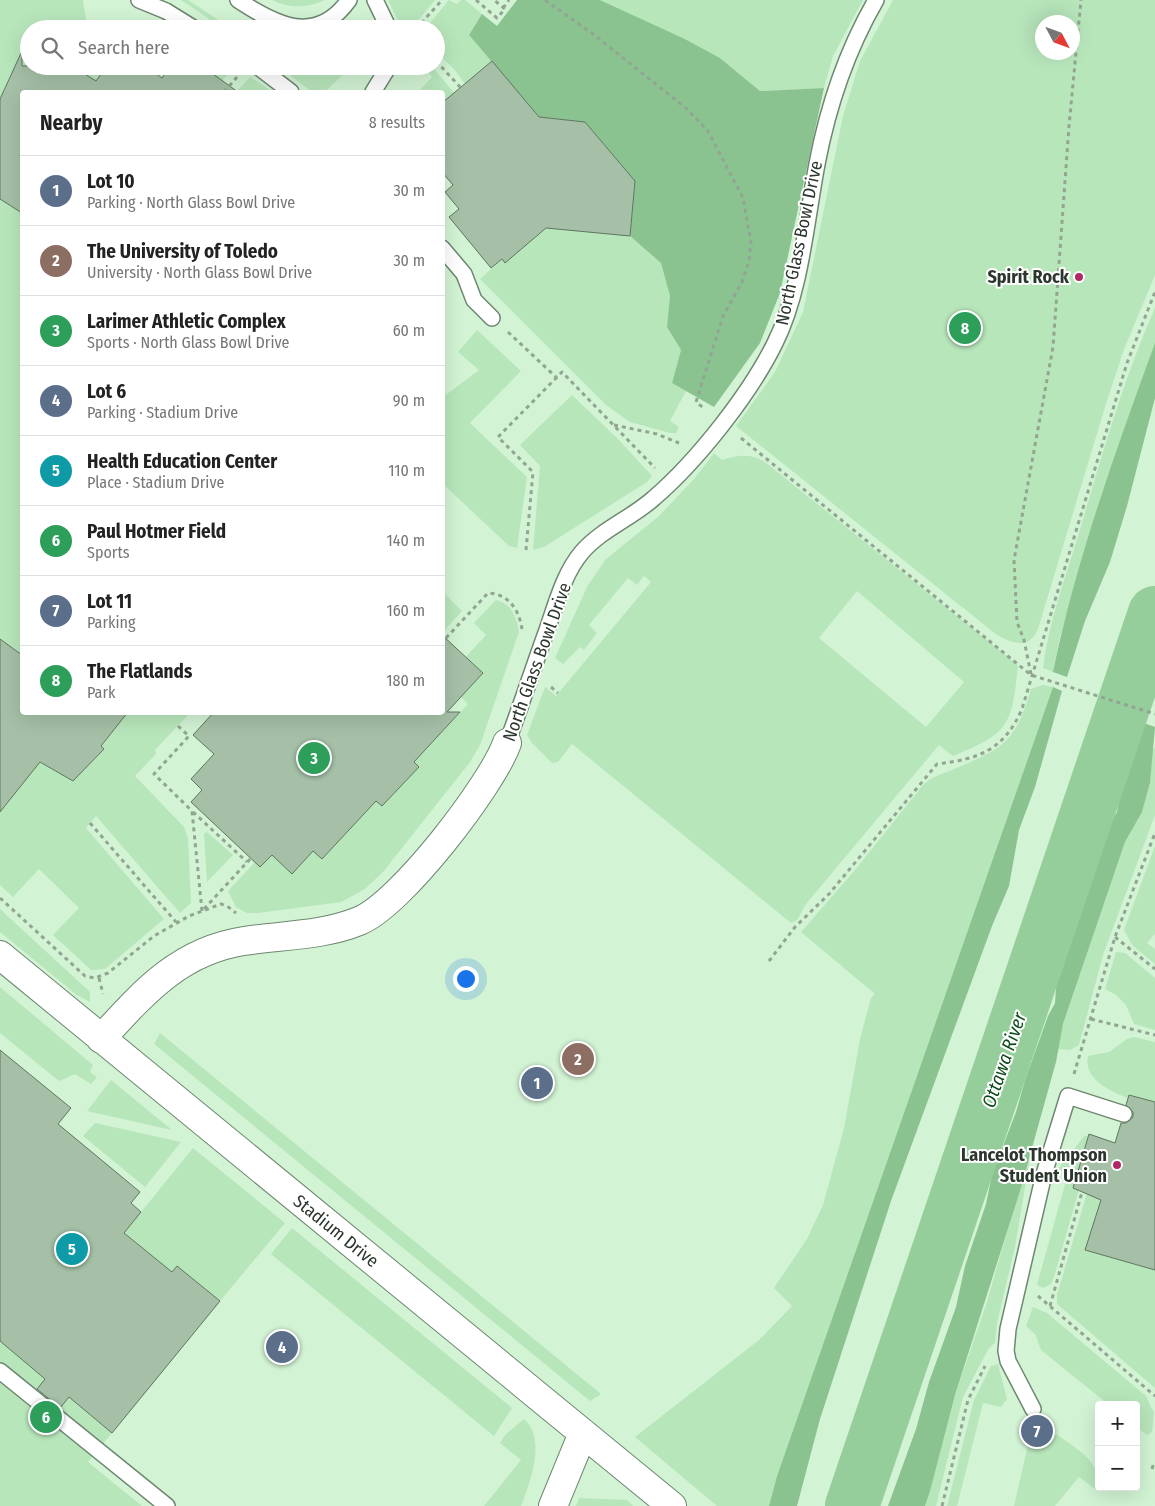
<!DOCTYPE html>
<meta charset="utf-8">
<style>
body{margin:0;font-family:"Fira Sans Condensed",sans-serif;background:#f2f2f2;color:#222}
.controls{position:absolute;right:15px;bottom:15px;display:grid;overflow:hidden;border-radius:5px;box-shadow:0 5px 20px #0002}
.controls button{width:45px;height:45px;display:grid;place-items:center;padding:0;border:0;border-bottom:1px solid #e0e0e0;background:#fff;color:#222;font:25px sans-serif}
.compass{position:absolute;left:1035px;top:15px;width:45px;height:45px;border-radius:50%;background:#fff;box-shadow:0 5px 20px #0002;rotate:131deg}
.you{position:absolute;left:465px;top:978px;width:18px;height:18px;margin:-12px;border:4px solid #fff;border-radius:50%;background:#1a73e8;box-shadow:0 0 0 8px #1a73e833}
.badge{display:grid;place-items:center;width:32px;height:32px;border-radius:50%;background:#b02768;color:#fff;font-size:16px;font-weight:700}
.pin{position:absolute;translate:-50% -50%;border:2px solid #fff;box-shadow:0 1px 5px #0006}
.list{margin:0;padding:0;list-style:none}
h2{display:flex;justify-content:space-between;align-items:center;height:65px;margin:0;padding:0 20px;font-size:21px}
h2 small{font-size:16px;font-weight:400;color:#767676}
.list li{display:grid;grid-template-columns:32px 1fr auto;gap:15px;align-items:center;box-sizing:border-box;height:70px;padding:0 20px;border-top:1px solid #e0e0e0}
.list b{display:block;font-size:19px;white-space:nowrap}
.list p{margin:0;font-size:16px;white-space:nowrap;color:#767676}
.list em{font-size:16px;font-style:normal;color:#767676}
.icon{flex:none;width:28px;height:28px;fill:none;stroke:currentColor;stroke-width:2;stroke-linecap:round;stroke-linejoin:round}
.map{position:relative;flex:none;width:1155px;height:1506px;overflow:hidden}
.search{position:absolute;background:#fff;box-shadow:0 5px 20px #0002;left:20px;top:20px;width:425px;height:55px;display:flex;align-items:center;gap:12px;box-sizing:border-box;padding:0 18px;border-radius:28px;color:#767676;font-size:19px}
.panel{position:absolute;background:#fff;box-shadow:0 5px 20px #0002;left:20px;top:90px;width:425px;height:625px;border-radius:5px}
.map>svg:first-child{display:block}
</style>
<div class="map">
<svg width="1155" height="1506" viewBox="0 0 1155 1506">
<rect width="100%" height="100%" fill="#e3ffe4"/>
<path fill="#d2f3d4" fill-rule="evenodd" d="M0,0H1155V1506H0ZM1042,22H1072V52H1042ZM29,29H436V66H29ZM22,92H442V712H22ZM1099,1405H1136V1487H1099Z"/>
<path fill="#b8e6bb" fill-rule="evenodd" d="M0,0H83L86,19L82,29H29V66H146L162,78L170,66L227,67V75L214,92H22V712L190,713L155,750L156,754L135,776L184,827L188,838L191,903L180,913L96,816L86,828L164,919L105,969L91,970L53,935L79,908L39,869L13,897L0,885Z
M181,0H188L232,29H224Z
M272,0H325C308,8 289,9 272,0Z
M388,0H435L411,29H402Z
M449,0L457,4L461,0H465L482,14L469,35L492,61L465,84L454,69L436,52V29H425Z
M600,0H863L833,56L824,88L760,91L720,58L685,39Z
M893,0H1155V275L1123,352L1105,407L1038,629C1030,649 1013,644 997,635L736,426L775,372L803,312L843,116L860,61ZM1042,22H1072V52H1042Z
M344,21L356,22L363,29H332Z
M278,66H352L325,92H312Z
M424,66H432L454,93L443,103L442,92H418L432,77Z
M250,77L273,92H236Z
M546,228L630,236L661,263L670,296L667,327L681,350L672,383L686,391L670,421L679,427L676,433H670L630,422L606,405L480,279L502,259L505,262Z
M1155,308V343L1093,529L1060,637L1053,672L1043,668C1048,624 1065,579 1078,536C1101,459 1122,382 1155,308Z
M477,330L521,371L470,423L527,477L517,548L509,546L443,484V397L479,370L458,352Z
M572,395L619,440L652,476L647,482L544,547L533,550L540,466L520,445Z
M714,453L722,460C737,455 751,453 765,462L1018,665C1012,725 1010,733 953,756L939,745L806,904L797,920L791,923L572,744L558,762L552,763L532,743L527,735L545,687L556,696L651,582L644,576L637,585L628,578L589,625L597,633L584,650L580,647L563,664L555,658L588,585L606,559L658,517L695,478ZM857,591L964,682L926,727L819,638Z
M443,592L462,611L443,632L442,592Z
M496,600C511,603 517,618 519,632L480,745L470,762L383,872L365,889L341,902L258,913H247L236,907L228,891L255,862L260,867L272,855L292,874L313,851L322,859L376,801L382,806L419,767L414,762L468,704L461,697L483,673L466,657L486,635L474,623Z
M1043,685L1053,687L777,1476L769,1506H717L635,1437L759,1340L792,1306L774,1288L807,1239L823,1205L844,1128L860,1039L871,998L875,994L801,932L855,870L923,785C932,776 943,774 954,769C1004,748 1015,743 1031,689Z
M1155,747V815L1103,955L1079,1045L1070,1050L1057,1049L1063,1024L1125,842L1142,811L1150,783L1152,752Z
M207,832L233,855L207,882L204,834Z
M1155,846V934L1147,943L1155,949V964L1132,945L1124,930Z
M0,909L90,992V1002L77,995L0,932Z
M1116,952L1125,953L1155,978V1030L1134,1024L1126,1005L1116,995L1105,989Z
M0,987L93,1065L90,1072L97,1077L91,1084L75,1074L59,1081L0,1033Z
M160,1033L601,1394L590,1401L154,1044Z
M1134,1037L1155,1042V1102L1130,1095L1128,1098C1110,1091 1083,1079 1088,1056L1109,1052L1127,1039Z
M111,1080L172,1130L87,1111Z
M95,1123L181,1142L145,1187L83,1136Z
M1085,1135L1088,1137L1073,1188L1079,1190L1054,1277L1051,1284L1043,1288L1037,1285L1038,1281L1067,1177L1059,1168Z
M1032,1146L1015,1247L997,1323L995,1343L989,1348L963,1397L936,1506H925L955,1395L986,1305Z
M193,1148L285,1223L220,1301L177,1266L172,1272L124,1233Z
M1087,1193L1102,1197L1085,1250L1155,1270V1388L1057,1304V1295Z
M292,1228L512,1408L494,1436L271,1254Z
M1033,1307L1047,1313L1146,1396L1154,1413L1152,1432L1147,1435L1136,1427V1405H1109L1041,1350L1035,1334L1026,1326Z
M0,1341L45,1379L36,1391L58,1410L69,1397L112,1433L88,1462L142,1506H0Z
M998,1364L1007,1399L1001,1407L983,1403L957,1506H947L974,1400L991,1366Z
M524,1419C547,1439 530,1483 521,1506H484L521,1460L500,1443L505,1435Z
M1058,1435C1076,1449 1101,1461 1098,1486L1095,1489L1079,1477L1055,1506H1014L1027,1449C1035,1436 1044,1436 1058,1435Z
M579,1498L627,1500L633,1506H576Z"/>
<path fill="#8bc390" d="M517,0H600L685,39L720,58L760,91L824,88L780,293L760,343L714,407L672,383L681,350L667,327L670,296L661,263L630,236L635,181L585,122L539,117L469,35L482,14L497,26Z
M1155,343V398L1127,506L1110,562L1085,621L1067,677L1053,672C1076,560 1116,450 1155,343Z
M1053,687L1062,691L1035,787L1019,830L1009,886L992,926L891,1201L820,1419L797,1506H769L777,1476Z
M1141,722L1155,727L1150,783L1142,812L1125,842L1063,1024L1056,1062L1020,1191L955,1395L930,1491L925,1506H888L916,1429L929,1382L956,1307L965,1266L986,1204L992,1175L1016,1112L1025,1080L1048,1016L1055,1003L1057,975L1083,892L1108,827L1117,812L1122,782L1141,732Z"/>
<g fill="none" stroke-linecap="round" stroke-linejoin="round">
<path stroke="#96ce9b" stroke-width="54" d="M852,1506L1155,613"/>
</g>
<path fill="#a5c0a7" stroke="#5e7660" d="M22,51V66H72L96,81L107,66H146L162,78L170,66H202L238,92H22V213L0,199V99Z
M492,61L539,117L585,122L635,181L630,236L546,228L505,263L502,259L491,268L449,217L459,209L445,192L453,185L442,172V103Z
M442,635L483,673L447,712H460L414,762L419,767L382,806L376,801L322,859L313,851L292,874L272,855L260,867L191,802L202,790L191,779L214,754L193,735L214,712H442Z
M0,639L22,655V712H128L101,746L104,749L73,781L40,762L0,812Z
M0,1050L71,1108L58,1124L140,1192L131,1203L141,1212L124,1233L172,1272L177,1266L220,1301L112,1433L69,1397L60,1408L37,1389L45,1379L0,1341Z
M1129,1095L1155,1102V1270L1085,1250L1101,1200L1073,1188L1089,1134L1115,1143L1121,1123H1126L1133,1117V1112L1126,1105Z"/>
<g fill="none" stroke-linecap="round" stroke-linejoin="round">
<g stroke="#6e8770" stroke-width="18">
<path id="lane" d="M139,0L166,11L195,29
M238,0C276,25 316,46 349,0
M375,0L389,29
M257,66L291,92
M373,92L389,66
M442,248L464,274L474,300L492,318
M507,743C521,706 533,668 547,630C556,604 564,573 582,552C602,529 632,518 654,498C697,461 750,394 775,343C801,291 806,222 817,164C828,106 846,52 876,0
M0,1371L167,1506
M1033,1409L1008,1361L1006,1351L1008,1329L1044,1174L1068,1096L1124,1114"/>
</g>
<g stroke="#6e8770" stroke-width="30">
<path id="street" d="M0,955L672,1506
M101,1039C143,993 179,951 244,941C283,935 322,936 359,921C400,905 492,785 507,743
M553,1506L583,1433"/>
</g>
<path stroke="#91a592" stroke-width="3" stroke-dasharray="4 4" stroke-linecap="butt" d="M476,0L497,18L505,9L494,0
M545,0L593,34L687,109L708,131L743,198L751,242L749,261L742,282L723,316L696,402L705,409
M503,8L509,0
M119,29L130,19
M416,29L442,0
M436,61L461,88
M224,92L237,77
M508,332L557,378
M614,425L657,434L679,443
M741,438L1031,675L1155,714
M526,550L533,472L498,437L562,372L655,468
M446,638L488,593C509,594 519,610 522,629
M1031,674L1024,640L1017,622L1014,560L1053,347L1069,126L1081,0
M551,687L558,693
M178,726L189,736L154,774L192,811L202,911
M193,812L247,862
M90,823L176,922
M0,898L85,976L95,978L108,973L154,936L189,916L221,904L227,906L236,913
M204,909L251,858
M1115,937L1155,969
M769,961L795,927L829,894L937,764C979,759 1004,750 1022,709L1127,363L1155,292
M99,978L103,994
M1091,1019L1155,1035
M1074,1074L1115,937L1155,833
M1038,1296L1155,1396
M1050,1306L1082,1192
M1152,1469L1154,1462
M942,1506L968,1400L985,1366"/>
<use href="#lane" stroke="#fff" stroke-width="15"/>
<use href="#street" stroke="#fff" stroke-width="28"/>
</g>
<g fill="#b02768" stroke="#fff" stroke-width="2">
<circle cx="1079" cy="277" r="5"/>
<circle cx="1117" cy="1165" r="5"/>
</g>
<g text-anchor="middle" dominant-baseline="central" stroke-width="4" stroke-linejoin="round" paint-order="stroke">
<g font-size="18" fill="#2b362c" stroke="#fff">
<text transform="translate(799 243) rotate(-78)">North Glass Bowl Drive</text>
<text transform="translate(537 662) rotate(-70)">North Glass Bowl Drive</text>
<text transform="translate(336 1231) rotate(39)">Stadium Drive</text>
</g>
<g font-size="18" font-weight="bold" fill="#2b362c" stroke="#fff" text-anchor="end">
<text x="1069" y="277">Spirit Rock</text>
<text x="1107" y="1155">Lancelot Thompson<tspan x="1107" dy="21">Student Union</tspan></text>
</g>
<g font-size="19" font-style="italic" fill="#0e4b1c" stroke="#fff">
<text transform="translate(1004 1060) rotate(-71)">Ottawa River</text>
</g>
</g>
</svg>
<div class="controls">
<button>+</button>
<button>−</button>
</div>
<svg class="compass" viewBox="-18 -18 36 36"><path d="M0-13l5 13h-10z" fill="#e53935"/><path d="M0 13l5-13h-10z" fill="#767676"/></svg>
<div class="you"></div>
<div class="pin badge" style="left:537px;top:1083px;background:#5c6f8a">1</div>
<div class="pin badge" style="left:578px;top:1059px;background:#8d6e63">2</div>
<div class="pin badge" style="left:314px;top:758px;background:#2e9e5b">3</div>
<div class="pin badge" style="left:282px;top:1347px;background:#5c6f8a">4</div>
<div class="pin badge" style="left:72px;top:1249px;background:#0f9aa8">5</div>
<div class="pin badge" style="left:46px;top:1417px;background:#2e9e5b">6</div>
<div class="pin badge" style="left:1037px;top:1431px;background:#5c6f8a">7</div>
<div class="pin badge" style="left:965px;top:328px;background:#2e9e5b">8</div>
<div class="search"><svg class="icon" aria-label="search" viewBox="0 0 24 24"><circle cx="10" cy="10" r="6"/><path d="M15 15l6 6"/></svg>Search here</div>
<section class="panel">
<h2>Nearby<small>8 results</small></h2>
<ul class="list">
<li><span class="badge" style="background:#5c6f8a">1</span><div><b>Lot 10</b><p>Parking · North Glass Bowl Drive</p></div><em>30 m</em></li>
<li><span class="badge" style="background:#8d6e63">2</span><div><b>The University of Toledo</b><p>University · North Glass Bowl Drive</p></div><em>30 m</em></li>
<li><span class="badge" style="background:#2e9e5b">3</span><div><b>Larimer Athletic Complex</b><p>Sports · North Glass Bowl Drive</p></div><em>60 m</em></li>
<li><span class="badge" style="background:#5c6f8a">4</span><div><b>Lot 6</b><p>Parking · Stadium Drive</p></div><em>90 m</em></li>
<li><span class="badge" style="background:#0f9aa8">5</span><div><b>Health Education Center</b><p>Place · Stadium Drive</p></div><em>110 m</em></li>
<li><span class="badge" style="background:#2e9e5b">6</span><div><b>Paul Hotmer Field</b><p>Sports</p></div><em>140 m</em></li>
<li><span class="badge" style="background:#5c6f8a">7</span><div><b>Lot 11</b><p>Parking</p></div><em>160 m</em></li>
<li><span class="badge" style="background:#2e9e5b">8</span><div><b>The Flatlands</b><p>Park</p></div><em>180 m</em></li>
</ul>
</section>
</div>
